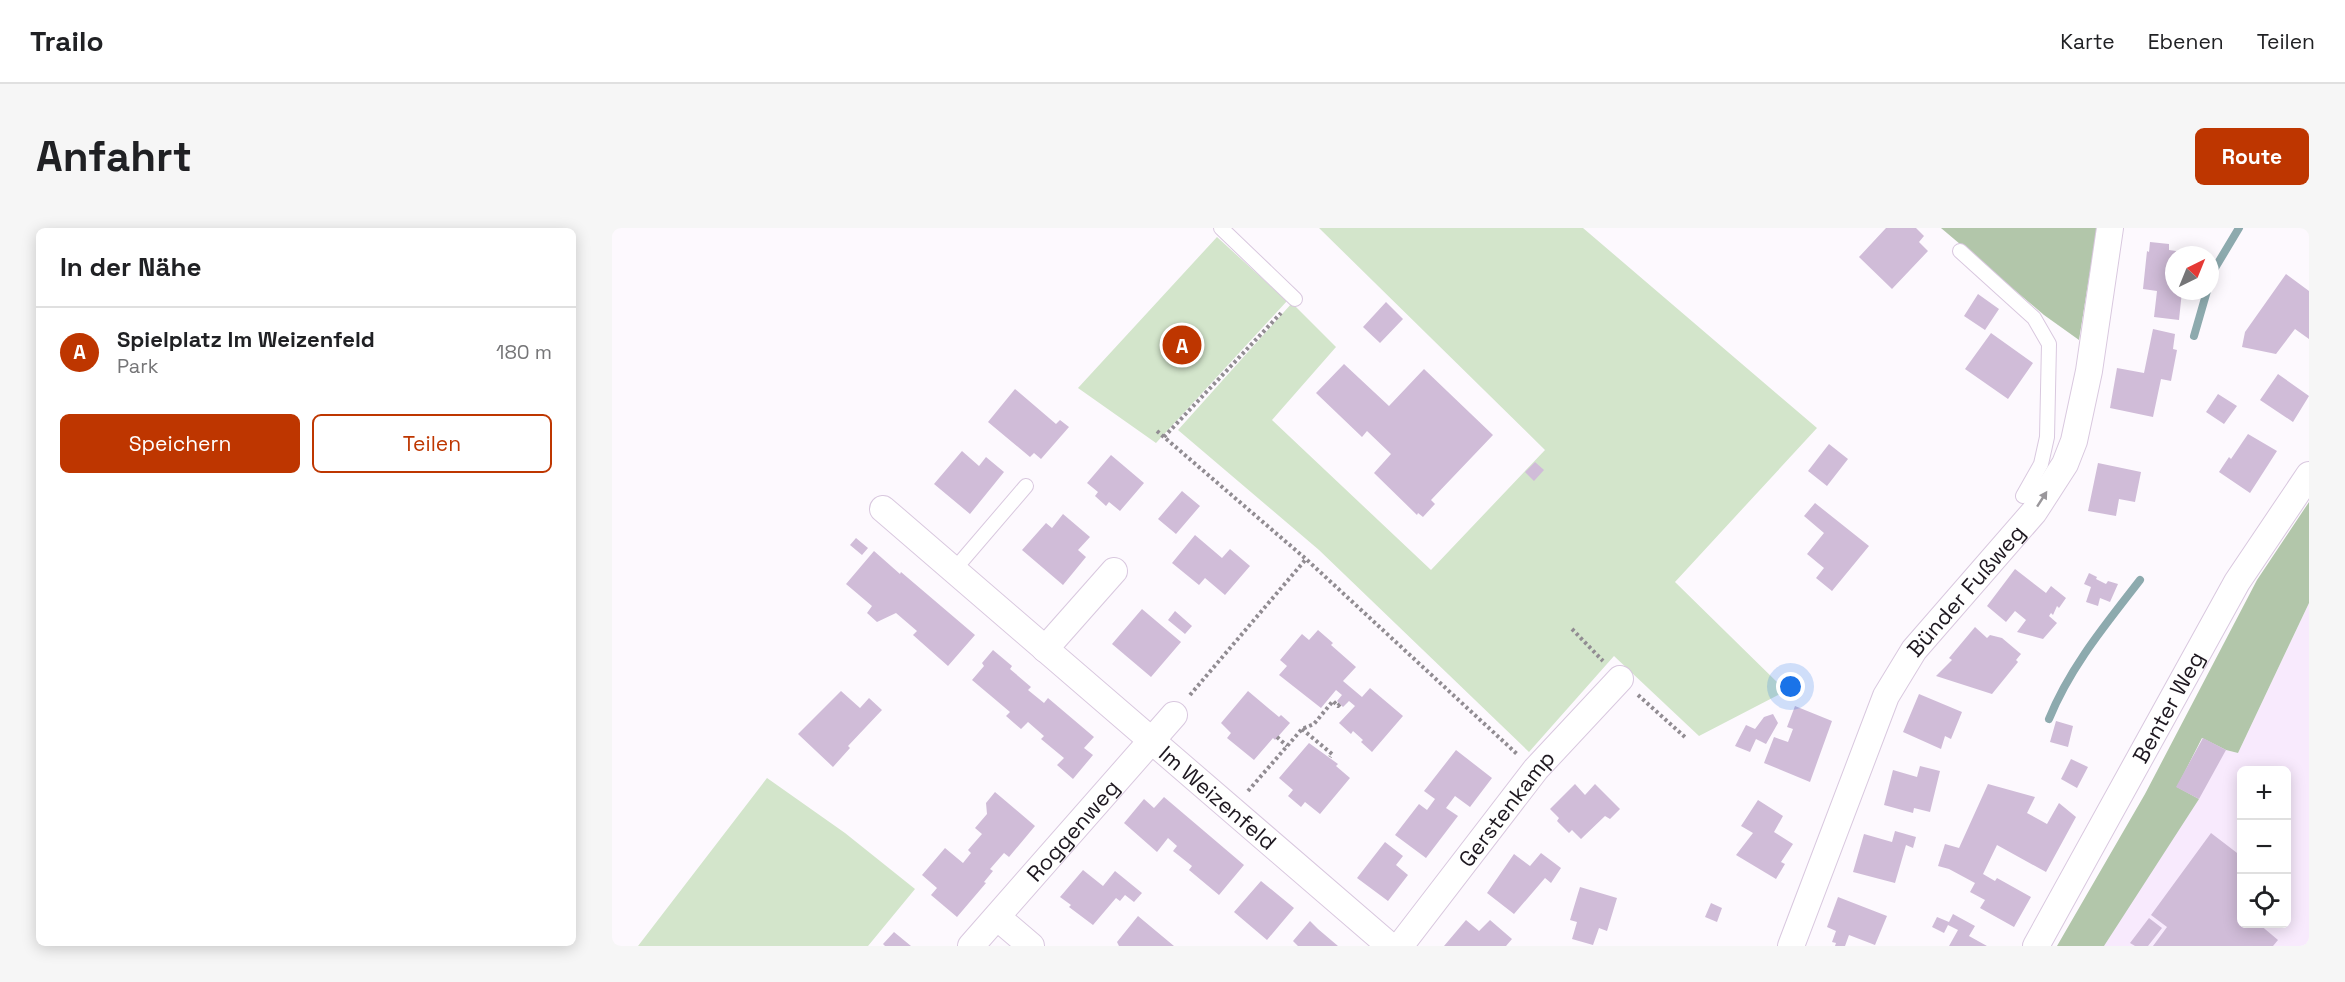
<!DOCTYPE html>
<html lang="de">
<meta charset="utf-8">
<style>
body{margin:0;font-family:"Space Grotesk",sans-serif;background:#f6f6f6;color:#202124}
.controls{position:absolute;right:18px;bottom:18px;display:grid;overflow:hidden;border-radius:9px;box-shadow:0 3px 15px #0003}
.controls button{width:54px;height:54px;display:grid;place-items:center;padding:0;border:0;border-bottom:2px solid #e0e0e0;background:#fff;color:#202124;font:30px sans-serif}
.compass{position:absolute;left:1553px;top:18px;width:54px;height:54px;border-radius:50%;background:#fff;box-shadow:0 3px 15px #0003;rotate:43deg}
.you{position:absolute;left:1179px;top:459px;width:21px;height:21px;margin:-15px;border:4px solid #fff;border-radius:50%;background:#1a73e8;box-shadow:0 0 0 9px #1a73e833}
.badge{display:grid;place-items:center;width:39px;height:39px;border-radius:50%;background:#be3600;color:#fff;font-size:20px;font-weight:700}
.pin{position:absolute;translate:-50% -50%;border:3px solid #fff;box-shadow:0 2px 6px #0006}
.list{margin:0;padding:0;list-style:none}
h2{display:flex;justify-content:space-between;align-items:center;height:78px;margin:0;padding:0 24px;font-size:26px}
h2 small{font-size:20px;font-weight:400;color:#757577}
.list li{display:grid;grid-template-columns:39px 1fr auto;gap:18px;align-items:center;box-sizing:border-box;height:90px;padding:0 24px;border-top:2px solid #e0e0e0}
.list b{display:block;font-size:22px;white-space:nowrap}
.list p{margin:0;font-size:20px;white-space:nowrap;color:#757577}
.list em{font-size:20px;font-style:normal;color:#757577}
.actions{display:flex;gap:12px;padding:18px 24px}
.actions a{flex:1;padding:14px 0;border:2px solid #be3600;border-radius:9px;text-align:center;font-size:21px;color:#be3600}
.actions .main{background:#be3600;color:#fff}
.icon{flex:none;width:33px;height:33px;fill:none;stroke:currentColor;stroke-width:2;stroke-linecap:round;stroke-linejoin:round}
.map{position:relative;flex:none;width:1697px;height:718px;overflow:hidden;border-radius:9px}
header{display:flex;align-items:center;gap:36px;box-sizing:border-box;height:84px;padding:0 30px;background:#fff;border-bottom:2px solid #e0e0e0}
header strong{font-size:28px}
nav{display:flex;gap:33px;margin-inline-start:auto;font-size:21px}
.intro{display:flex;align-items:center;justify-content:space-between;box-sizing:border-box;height:144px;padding:0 36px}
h1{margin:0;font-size:42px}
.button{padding:15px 27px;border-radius:9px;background:#be3600;color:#fff;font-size:21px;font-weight:700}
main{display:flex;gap:36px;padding:0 36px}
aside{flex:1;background:#fff;border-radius:9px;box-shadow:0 3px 15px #0003}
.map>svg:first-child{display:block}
</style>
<header>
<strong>Trailo</strong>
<nav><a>Karte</a><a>Ebenen</a><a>Teilen</a></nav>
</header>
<div class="intro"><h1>Anfahrt</h1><a class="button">Route</a></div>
<main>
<aside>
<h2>In der Nähe<small></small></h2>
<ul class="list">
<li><span class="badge">A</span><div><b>Spielplatz Im Weizenfeld</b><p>Park</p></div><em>180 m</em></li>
</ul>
<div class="actions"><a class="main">Speichern</a><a>Teilen</a></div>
</aside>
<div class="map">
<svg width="1697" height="718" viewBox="0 0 1697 718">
<rect width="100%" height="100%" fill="#fdf9fe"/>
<path fill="#f8eafd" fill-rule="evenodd" d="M1697,375V718H1492L1514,683L1564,559L1591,510L1614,522L1626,525ZM1630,542H1674V696H1630Z"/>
<path fill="#d3e5cb" d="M707,0H971L1205,200L1063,354L1174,463L1087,508L1002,428L917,524L707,322L566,202L680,75L724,119L660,192L819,342L933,222Z
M605,9L675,73L544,215L466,160Z
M155,550L233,605L303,661L256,718H26Z"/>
<path fill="#b2c6aa" d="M1329,0H1485L1467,112L1432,87Z
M1697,274V375L1626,525L1614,522L1590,510L1565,559L1587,571L1492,718H1445L1533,566L1645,352Z"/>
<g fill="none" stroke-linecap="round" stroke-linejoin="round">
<path stroke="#8daaae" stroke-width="8" d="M1598,53L1600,45L1627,0
M1582,108L1595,63
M1437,491C1458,439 1494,396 1528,352"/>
</g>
<path fill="#d0bcd8" d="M1274,0H1304L1312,8L1307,14L1316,23L1280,61L1247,29Z
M1538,14L1557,16V22L1578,25V27H1562V63H1570L1567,92L1542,89L1545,63L1531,61L1535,23L1537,24Z
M1674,46L1697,63V111L1683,101L1664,126L1630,119L1633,104Z
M1366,66L1387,81L1373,102L1352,88Z
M774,74L791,91L768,115L751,99Z
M1541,101L1563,106L1561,121L1565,122L1559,153L1549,151L1541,189L1498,180L1505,140L1532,145Z
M1379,105L1421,135L1396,171L1353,141Z
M732,136L777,178L812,141L881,207L819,272L823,276L811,289L806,285L805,287L762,245L779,226L755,203L750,209L704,165Z
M1666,146L1697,168L1681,194L1648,172Z
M403,161L444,196L448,192L457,199L429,231L422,225L418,229L376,194Z
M1606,166L1625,178L1612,196L1594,184Z
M1636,206L1665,223L1638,265L1607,244L1617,229L1619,231Z
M1217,216L1236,231L1215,258L1196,243Z
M350,223L367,238L374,229L392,244L358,286L322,256Z
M499,227L532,255L508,283L497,274L494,278L483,268L486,264L475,255Z
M923,234L932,242L922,253L913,244Z
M1486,235L1529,244L1523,274L1507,271L1504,288L1476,283Z
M570,263L588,278L564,306L546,291Z
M1203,275L1257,318L1220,363L1204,350L1212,340L1195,326L1212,305L1192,288Z
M451,286L478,309L466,322L474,329L451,357L410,322L434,295L440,300Z
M583,307L610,330L618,321L638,338L613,367L593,350L587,357L560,335Z
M244,310L256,320L250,327L238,317Z
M262,323L288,346L289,344L363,407L336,438L301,407L305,403L284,385L265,394L255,385L260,378L234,356Z
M1403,341L1434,365L1439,358L1454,370L1447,380L1445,378L1441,387L1439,385L1437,388L1445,395L1431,411L1405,404L1414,392L1403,383L1394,394L1375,378Z
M1477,345L1485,349L1484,351L1494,356L1496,353L1506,356L1498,374L1488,370L1486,378L1474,374L1479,359L1472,356Z
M530,381L569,414L539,449L500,416Z
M563,383L580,398L573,406L556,392Z
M1363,399L1375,410L1378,407L1390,410L1409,426L1404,432L1406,434L1380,466L1324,448L1340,432L1337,430Z
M706,402L721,415L719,417L744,439L731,453L750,469L758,460L791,488L760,524L749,514L751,512L741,503L739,506L727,495L743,478L737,473L731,479L725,473L730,467L724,462L709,480L667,447L675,438L668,432L690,406L697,412Z
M381,422L400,438L398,441L419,459L416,462L432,475L436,470L482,509L472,520L481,527L461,551L445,537L452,530L429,511L432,508L416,494L409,501L394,488L398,484L360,452L372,438L370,435Z
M229,463L248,480L257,470L270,482L236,518L238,520L221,539L186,506Z
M636,463L667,489L669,487L678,495L663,512L661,510L642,532L615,510L619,505L609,495Z
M1307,466L1350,484L1339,511L1333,508L1329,521L1291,504Z
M1183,478L1220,493L1198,554L1152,535L1162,509L1176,514L1181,501L1175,499Z
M1161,486L1166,495L1154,516L1144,511L1138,524L1123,518L1134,497L1143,501L1152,489Z
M1444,493L1461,498L1456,519L1438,514Z
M1591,510L1614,522L1587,571L1564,559Z
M697,515L726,536L724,538L738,550L708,586L693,574L689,579L676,568L681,562L667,550Z
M844,522L880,550L858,579L843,568L834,580L846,588L814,630L783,607L807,576L815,582L823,571L812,563Z
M1459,531L1476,539L1465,560L1449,551Z
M1308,538L1328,543L1318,584L1302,580L1301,585L1272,577L1281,542L1305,549Z
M963,556L973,567L983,556L1008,581L998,591L993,588L969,611L960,602L957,605L945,593L947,590L938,581Z
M1376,556L1423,569L1415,585L1435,596L1447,575L1464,589L1434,644L1385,617L1371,646L1383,653L1385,650L1419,669L1402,699L1368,680L1373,672L1358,664L1363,655L1337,641L1326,638L1333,616L1347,620Z
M383,564L423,598L397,629L392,625L378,641L381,643L372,654L374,655L345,689L319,667L325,660L310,647L333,620L351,635L359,625L356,622L370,606L363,600L375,586L374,575Z
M552,569L632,637L607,667L577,642L580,638L561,623L565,618L556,610L545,624L512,595L532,571L542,580Z
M1146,572L1171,588L1162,604L1181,616L1169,634L1173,636L1164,651L1124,627L1141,605L1129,598Z
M1283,603L1304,609L1301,620L1294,617L1283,655L1241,644L1252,606L1280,614Z
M1599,605L1629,628V696H1647L1666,712L1661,718H1541L1555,699L1539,687Z
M773,614L791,628L784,637L796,647L776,673L745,650Z
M929,625L949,640L939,655L933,650L902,686L875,665L902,626L918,638Z
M471,642L491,658L503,643L530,665L522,674L513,667L508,673L504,670L481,697L457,679L459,677L448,669Z
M649,653L682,680L655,712L622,684Z
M968,659L1005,670L995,703L987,700L981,717L960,711L965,694L958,692Z
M1226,669L1275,688L1263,717L1237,707L1233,718H1223L1224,715L1220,714L1224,703L1215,699Z
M1099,675L1110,680L1105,694L1093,689Z
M1341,686L1363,698L1357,708L1375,718H1337L1346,702L1336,697L1332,705L1320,699L1325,689L1337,694Z
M526,688L562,718H507L505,714Z
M1537,690L1550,700L1536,718H1523L1518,715Z
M854,692L867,703L878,692L900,711L894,718H832Z
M698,693L706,701L726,718H686L681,713Z
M282,704L299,718H273L271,716Z"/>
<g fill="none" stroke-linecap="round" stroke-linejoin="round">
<g stroke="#d9c8df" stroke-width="16">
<path id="service" d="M609,0L683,71
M1348,23L1422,90L1437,116L1435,209L1429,236L1411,268
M342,342L414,258"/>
</g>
<g stroke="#d9c8df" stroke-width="28">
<g id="minor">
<path id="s1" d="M271,281L778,718"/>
<path d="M433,421L502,343"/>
<path d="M385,689L419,718"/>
<path id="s2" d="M359,718L562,487"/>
<path id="s3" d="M788,718L924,541L1008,451"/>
<path id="s4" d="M1179,718L1274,468L1302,422L1422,284L1453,236L1462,213L1477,143L1498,0"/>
<path id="s5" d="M1424,718L1625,354L1697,247"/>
</g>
</g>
<path stroke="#918c92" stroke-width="4" stroke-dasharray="3 3" stroke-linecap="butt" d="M545,203L694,331L905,526
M552,209L669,85
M960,401L991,433
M578,467L694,331
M1026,467L1075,511
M690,501L720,526L718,529
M665,509L675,518
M636,563L690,501L702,496L721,473L726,478L728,476"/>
<use href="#service" stroke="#fff" stroke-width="14"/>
<use href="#minor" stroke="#fff" stroke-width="26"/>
</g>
<defs><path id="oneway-solid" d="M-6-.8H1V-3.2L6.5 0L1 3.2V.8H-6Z" transform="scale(1.5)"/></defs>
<use fill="#9a979b" href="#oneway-solid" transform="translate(1430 271) rotate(-57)"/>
<g text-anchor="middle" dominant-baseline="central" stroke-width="5" stroke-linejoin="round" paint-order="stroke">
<g font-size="22" fill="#1e1820" stroke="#fff">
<text stroke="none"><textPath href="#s4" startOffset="400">Bünder Fußweg</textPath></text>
<text stroke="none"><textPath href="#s5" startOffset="273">Benter Weg</textPath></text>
<text stroke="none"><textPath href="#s1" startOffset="442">Im Weizenfeld</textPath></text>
<text stroke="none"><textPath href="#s3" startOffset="174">Gerstenkamp</textPath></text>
<text stroke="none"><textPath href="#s2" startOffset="154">Roggenweg</textPath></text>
</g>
</g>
</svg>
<div class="controls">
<button>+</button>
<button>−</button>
<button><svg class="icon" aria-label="locate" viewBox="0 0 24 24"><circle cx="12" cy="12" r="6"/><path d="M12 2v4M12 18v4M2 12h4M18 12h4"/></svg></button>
</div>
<svg class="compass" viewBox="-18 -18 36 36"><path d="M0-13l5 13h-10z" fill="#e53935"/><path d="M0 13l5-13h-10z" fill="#757577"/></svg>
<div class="you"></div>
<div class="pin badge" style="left:570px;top:117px">A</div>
</div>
</main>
